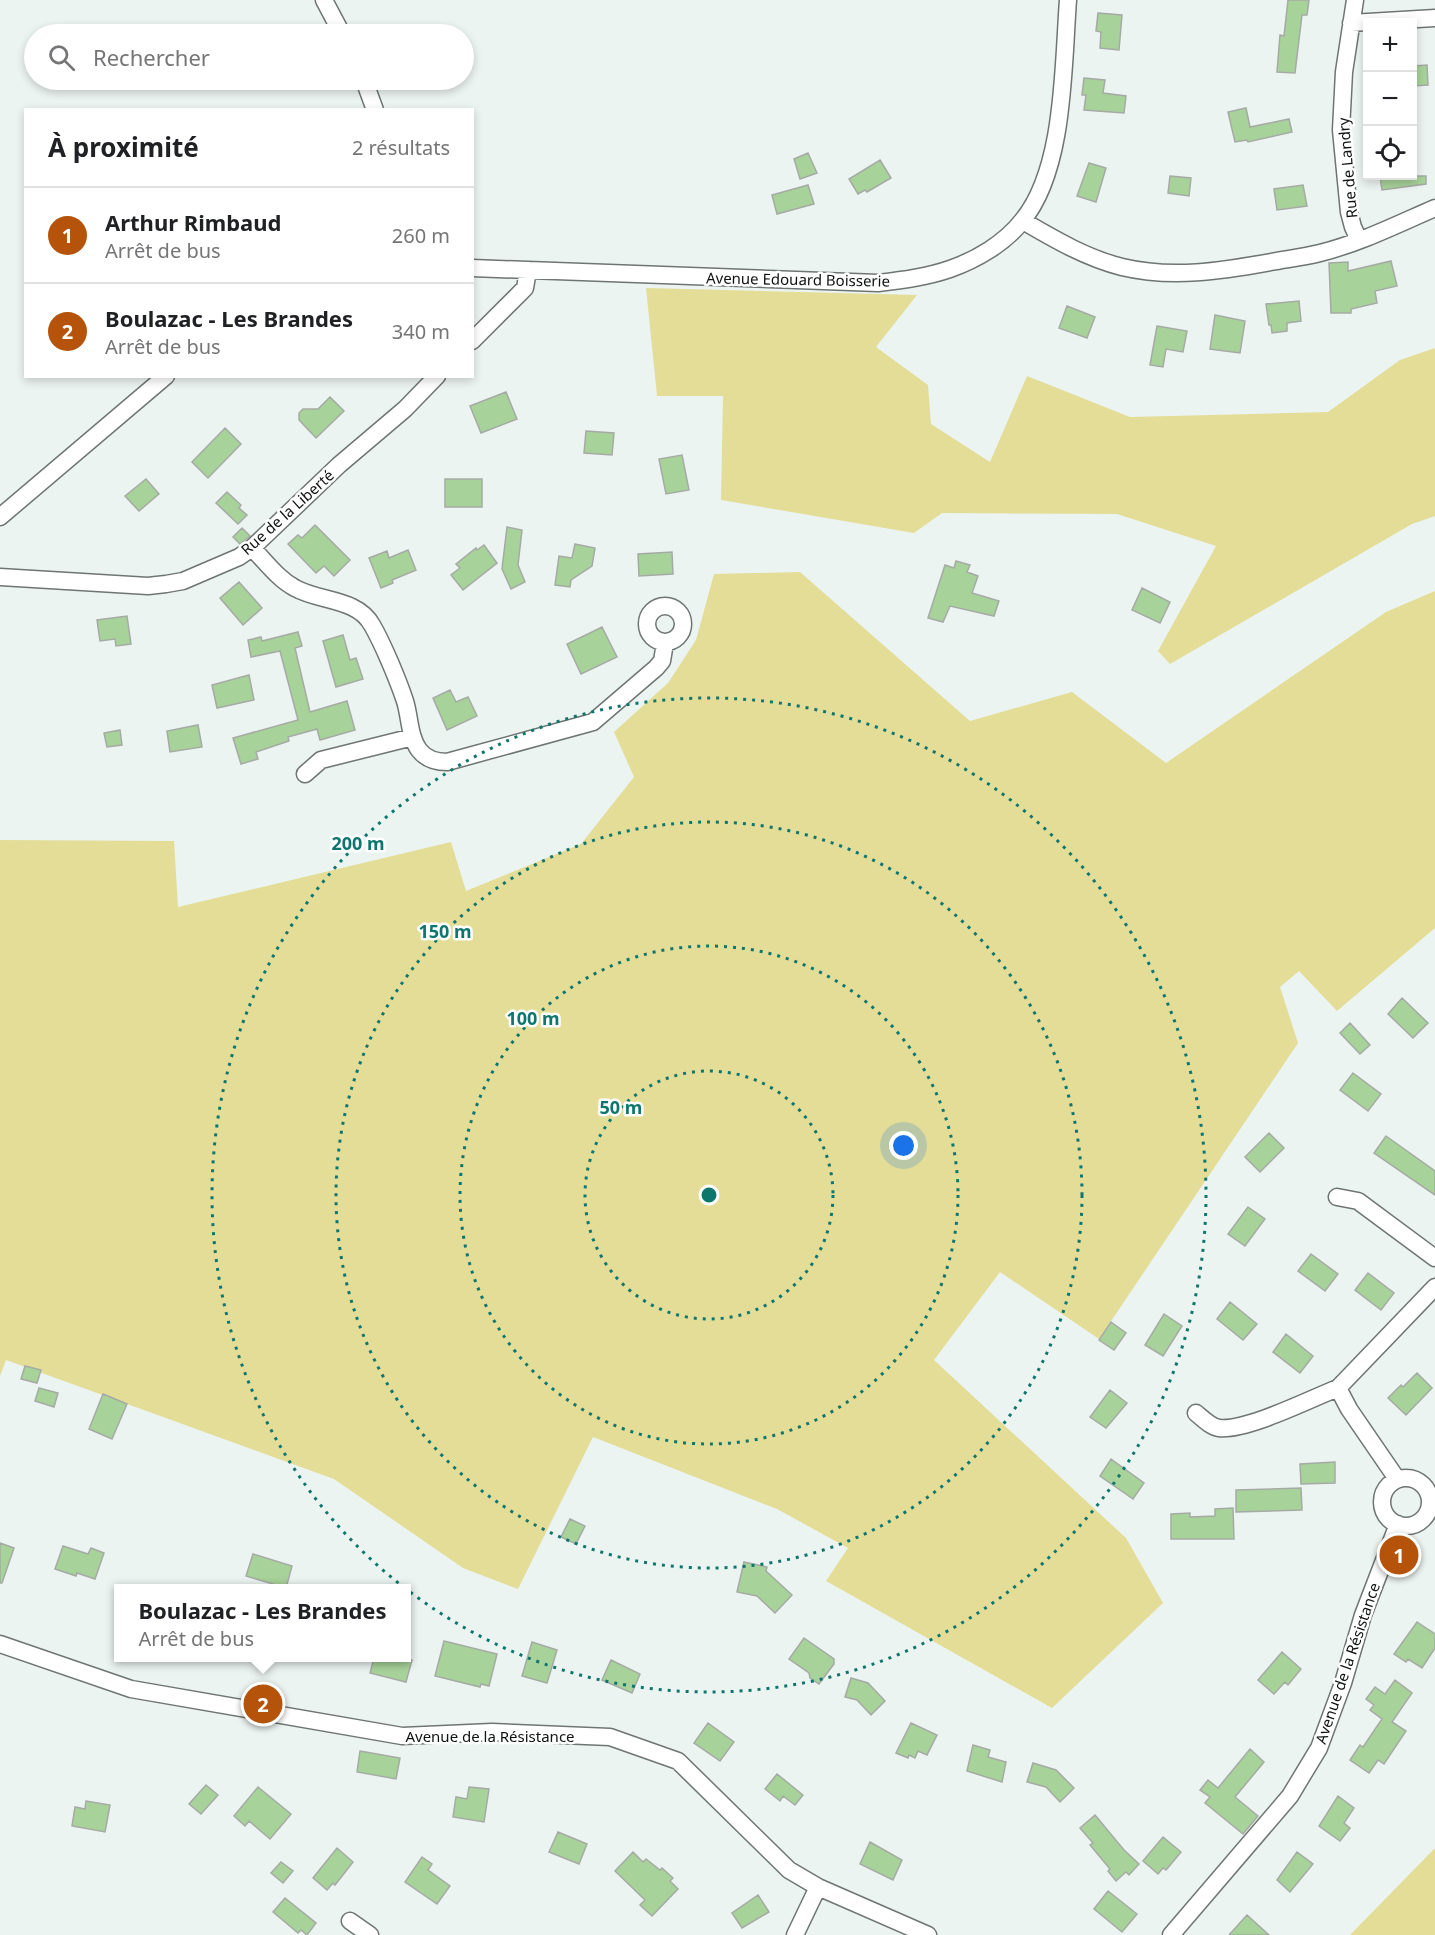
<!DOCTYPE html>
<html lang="fr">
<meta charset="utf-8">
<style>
body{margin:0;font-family:"Noto Sans",sans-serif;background:#f6f6f6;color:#202124}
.controls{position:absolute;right:18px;top:18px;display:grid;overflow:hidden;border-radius:0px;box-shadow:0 3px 9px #0003}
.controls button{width:54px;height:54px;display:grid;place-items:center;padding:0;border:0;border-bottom:2px solid #e0e0e0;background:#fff;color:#202124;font:30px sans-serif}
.you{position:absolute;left:904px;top:1146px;width:21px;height:21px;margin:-15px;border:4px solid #fff;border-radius:50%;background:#1a73e8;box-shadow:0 0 0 9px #1a73e833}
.badge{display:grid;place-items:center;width:39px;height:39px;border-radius:50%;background:#b45309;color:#fff;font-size:20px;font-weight:700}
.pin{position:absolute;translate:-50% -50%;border:3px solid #fff;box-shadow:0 2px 6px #0006}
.popup{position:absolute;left:114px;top:1584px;width:297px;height:78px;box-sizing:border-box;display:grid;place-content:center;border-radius:0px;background:#fff;filter:drop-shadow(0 2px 4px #0005);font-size:20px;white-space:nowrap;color:#757577}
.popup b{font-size:22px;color:#202124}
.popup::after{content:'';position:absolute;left:50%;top:100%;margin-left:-12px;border:12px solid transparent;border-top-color:#fff}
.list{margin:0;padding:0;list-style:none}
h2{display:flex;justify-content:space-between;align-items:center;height:78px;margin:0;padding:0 24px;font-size:26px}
h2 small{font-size:20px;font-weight:400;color:#757577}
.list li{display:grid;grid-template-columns:39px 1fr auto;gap:18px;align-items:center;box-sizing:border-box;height:96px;padding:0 24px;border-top:2px solid #e0e0e0}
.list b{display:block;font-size:22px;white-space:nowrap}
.list p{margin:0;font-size:20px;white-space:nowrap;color:#757577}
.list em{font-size:20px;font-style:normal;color:#757577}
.icon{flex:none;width:33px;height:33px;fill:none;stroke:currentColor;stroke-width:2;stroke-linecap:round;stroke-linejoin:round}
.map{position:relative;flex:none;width:1435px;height:1935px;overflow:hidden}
.search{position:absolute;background:#fff;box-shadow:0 3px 9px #0003;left:24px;top:24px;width:450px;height:66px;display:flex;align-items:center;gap:15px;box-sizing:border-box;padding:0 21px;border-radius:33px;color:#757577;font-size:22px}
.panel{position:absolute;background:#fff;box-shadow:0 3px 9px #0003;left:24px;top:108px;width:450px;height:270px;border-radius:0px}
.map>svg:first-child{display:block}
</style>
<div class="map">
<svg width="1435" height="1935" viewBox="0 0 1435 1935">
<rect width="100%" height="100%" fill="#ecf4f1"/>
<path fill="#e3dd98" d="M646,288L917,295L876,347L928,385L931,424L990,462L1027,376L1130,417L1328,412L1400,360L1435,348V516L1412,524L1170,664L1158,651L1216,546L1117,514L942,513L914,533L721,500L723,396H657Z
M800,572L970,721L1072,692L1166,763L1386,612L1435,591V928L1337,1011L1299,971L1280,987L1298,1043L1099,1339L1000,1272L934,1360L1126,1538L1163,1603L1052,1708L826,1581L848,1548L777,1509L593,1437L518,1589L463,1568L334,1479L6,1360L0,1376V840L174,841L178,907L451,842L466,891L581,844L634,777L614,732L668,683L696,640L714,574Z
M1435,1848V1935H1350Z"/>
<path fill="#a7d299" stroke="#a6aaa5" stroke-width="1.5" d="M1288,0H1309L1307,15H1302L1295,73L1277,72L1280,35L1284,36Z
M1098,13L1122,15L1119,50L1100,48L1101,32L1096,31Z
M1427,65L1428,85L1413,86V66Z
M1084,78L1105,80L1103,93L1126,96L1124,113L1084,110L1086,95H1082Z
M1246,108L1250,127L1289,119L1292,132L1248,142L1247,140L1235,142L1228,112Z
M808,153L817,173L800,179L794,159Z
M880,160L891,178L867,192L865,190L858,194L849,179Z
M1089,163L1106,168L1096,202L1077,196Z
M1170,176L1191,178L1189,196L1168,193Z
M1380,176H1426V184L1382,190Z
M808,185L814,204L777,214L772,195Z
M1303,185L1307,206L1277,210L1274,189Z
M1391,261L1397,286L1375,291L1377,303L1351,309V313H1331L1329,263L1348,262V271Z
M1299,301L1301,321L1287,323V331L1272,333L1271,325H1269L1266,304Z
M1067,306L1095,317L1087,338L1059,328Z
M1215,315L1245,321L1240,353L1210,349Z
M1157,326L1187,331L1183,352L1166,349L1163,367L1150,365Z
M506,392L517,419L481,433L470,406Z
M330,397L344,411L316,438L299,420V413L303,409H318Z
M225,428L241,444L208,478L192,462Z
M586,431L614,433L612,455L584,453Z
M682,455L689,490L666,494L659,459Z
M146,479L159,494L139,511L125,496Z
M445,479H482V507H445Z
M227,492L241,505L239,508L247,515L238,524L216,503Z
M315,525L350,560L334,576L324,566L316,573L288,544L298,535L302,538Z
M507,527L522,530L518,565L525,582L511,589L502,569Z
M242,528L250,536L240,544L233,537Z
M575,544L595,548L592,566L571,580L570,587L555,585L559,556L572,558Z
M484,545L497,563L463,590L451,575L460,568L456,564L476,548L477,550Z
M408,550L416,570L392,580L393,583L381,588L369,558L387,551L389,558Z
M672,552L673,574L639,576L638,554Z
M956,561L970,565L967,572L978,576L972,593L999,601L994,616L950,606L943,622L928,618L945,565L954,568Z
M239,582L262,608L243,625L220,598Z
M1142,588L1170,602L1160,623L1132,610Z
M127,616L131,644L116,646L115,639L100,641L97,620Z
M602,627L617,657L581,674L567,644Z
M298,632L302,646L295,648L310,712L347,701L355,730L320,740L317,729L288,737L289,741L256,752L258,759L241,764L233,738L298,720L280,651L251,657L248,640L261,637L262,641Z
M343,635L350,660L356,658L363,679L336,687L323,641Z
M249,675L254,700L217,708L212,685Z
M450,690L456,702L468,697L477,716L447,730L433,698Z
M198,725L202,747L170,752L167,731Z
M120,730L122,745L107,747L104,733Z
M1402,998L1428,1023L1413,1038L1388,1014Z
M1350,1023L1370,1045L1360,1054L1340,1033Z
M1353,1073L1381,1094L1368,1111L1340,1090Z
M1269,1133L1284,1148L1260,1172L1245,1157Z
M1386,1136L1435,1171V1195L1374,1153Z
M1248,1207L1265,1219L1245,1246L1228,1234Z
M1311,1254L1338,1274L1325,1291L1298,1271Z
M1368,1273L1394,1293L1381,1310L1355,1290Z
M1230,1302L1257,1324L1243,1340L1217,1319Z
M1164,1314L1182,1326L1163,1356L1145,1345Z
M1111,1322L1126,1333L1114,1350L1099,1340Z
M1286,1334L1313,1356L1300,1373L1273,1352Z
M25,1366L41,1370L37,1383L21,1379Z
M1417,1373L1432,1388L1406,1415L1388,1398L1401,1385L1403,1387Z
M39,1388L58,1393L54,1407L35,1401Z
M1110,1390L1127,1403L1106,1428L1090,1417Z
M103,1394L127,1404L112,1439L89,1429Z
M1111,1459L1144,1483L1133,1499L1100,1476Z
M1335,1462V1483L1301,1484L1300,1464Z
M1301,1488L1302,1510L1236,1512V1490Z
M1233,1508L1234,1539H1171V1514L1190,1513V1517L1215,1516V1509Z
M570,1519L585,1526L576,1544L561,1537Z
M0,1543L14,1548L2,1583H0Z
M63,1546L88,1554L91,1548L104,1553L95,1579L77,1573L76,1576L55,1569Z
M253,1554L292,1566L286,1588H271L273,1584L246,1576Z
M744,1562L767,1567L766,1571L792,1595L775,1613L757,1596L737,1592Z
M1417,1622L1435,1634V1648L1422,1668L1408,1659L1406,1662L1394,1654Z
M804,1638L834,1659V1664L819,1684L810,1678L809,1673L789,1659Z
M444,1641L497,1654L489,1686L481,1684L480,1687L435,1676Z
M532,1642L557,1650L547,1683L522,1676Z
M1282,1652L1301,1669L1288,1685L1285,1682L1274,1694L1258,1680Z
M374,1658H401L412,1660L406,1682L370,1673Z
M611,1660L640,1674L632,1693L602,1680Z
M851,1678L868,1683L885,1701L871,1715L857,1700L845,1697Z
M1395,1680L1412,1693L1392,1722L1406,1731L1384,1764L1378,1760L1369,1773L1350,1760L1360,1745L1363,1747L1382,1719L1370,1710L1374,1705L1366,1699L1375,1687L1385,1694Z
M708,1723L734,1742L720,1761L694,1743Z
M911,1723L937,1735L927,1755L918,1751L915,1758L909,1755L908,1758L896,1753Z
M973,1745L990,1750L988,1757L1006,1762L1002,1782L967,1771Z
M1250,1749L1264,1762L1235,1797L1258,1816L1243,1834L1205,1803L1210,1797L1200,1790L1208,1780L1218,1788Z
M360,1751L400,1758L396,1779L357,1772Z
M1033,1763L1056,1770L1074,1788L1060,1802L1046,1787L1027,1782Z
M777,1774L803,1795L795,1805L783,1796L780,1801L765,1789Z
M206,1785L218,1795L201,1814L189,1804Z
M258,1787L291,1814L270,1839L249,1821L245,1826L234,1816Z
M469,1787L489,1789L484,1822L453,1817L456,1797L467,1799Z
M1338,1796L1354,1808L1344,1823L1350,1828L1340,1841L1319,1826Z
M86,1801L110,1805L105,1832L72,1826L75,1807L85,1809Z
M1095,1815L1124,1850L1139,1864L1129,1875L1126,1872L1116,1881L1108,1871L1110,1869L1090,1845L1093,1843L1080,1828Z
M558,1832L587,1844L579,1864L549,1852Z
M1163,1837L1181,1852L1166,1870L1163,1868L1158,1874L1143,1861Z
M870,1842L902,1860L893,1880L860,1864Z
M337,1848L353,1862L335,1885L333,1883L327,1890L313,1878Z
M633,1852L643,1862L646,1859L660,1870L662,1868L673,1878L670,1881L678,1889L652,1916L640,1905L645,1900L615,1871Z
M1297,1852L1313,1864L1290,1892L1277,1880Z
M422,1857L432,1864L428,1870L450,1886L437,1904L405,1882Z
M281,1862L293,1871L283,1883L271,1873Z
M1108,1891L1137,1914L1122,1932L1094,1909Z
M758,1895L769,1912L742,1928L732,1913Z
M285,1898L316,1923L307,1935L301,1930L298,1933L273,1912Z
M1247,1915L1269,1935H1229Z"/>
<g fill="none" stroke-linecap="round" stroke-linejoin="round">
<g stroke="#6e7572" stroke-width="19">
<path id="street" d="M324,0L342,34
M1355,0L1344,72L1341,130L1349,212L1353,227L1359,240
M1351,23L1435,18
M364,80L375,110
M1023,221C1054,239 1086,258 1122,267C1172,279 1221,271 1271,262C1287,259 1304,257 1320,253C1360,243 1398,224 1435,208
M472,268L878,283C903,280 927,277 950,269C976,260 1005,243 1022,221C1065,170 1063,65 1068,0
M472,341L525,288L528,270
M0,517L166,376
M252,548C266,562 278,579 295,588C320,602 357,598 372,625C383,644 398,680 405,701C410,717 409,736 419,750C426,759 435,762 447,762L593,722L656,668L662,661L665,643
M0,577L148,586L166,584L183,581L239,557L252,548L339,465L405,409L437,376
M647 624a18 18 0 1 1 36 0a18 18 0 1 1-36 0Z
M305,774L321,760L413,737
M1337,1197L1358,1201L1435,1258
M1196,1413C1202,1418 1211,1427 1219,1428C1247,1431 1310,1399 1338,1388
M1382 1502a24 24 0 1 1 48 0a24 24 0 1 1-48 0Z
M1397,1479L1349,1409L1338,1388L1435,1287
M0,1644L131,1689L402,1736L492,1732L610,1737L678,1761L789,1870L818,1887L928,1935
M350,1921L370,1935
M795,1935L818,1887
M1171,1935L1290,1796L1319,1748L1343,1683L1363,1615L1398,1524"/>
</g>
<use href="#street" stroke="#fff" stroke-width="16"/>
</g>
<g fill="none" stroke="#0f766e" stroke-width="3" stroke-dasharray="3 6">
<circle cx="709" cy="1195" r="124"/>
<circle cx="709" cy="1195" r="249"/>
<circle cx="709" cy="1195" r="373"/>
<circle cx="709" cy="1195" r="497"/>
</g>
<g text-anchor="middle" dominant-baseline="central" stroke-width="5" stroke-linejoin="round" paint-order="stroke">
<g font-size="15" fill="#0f1211" stroke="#fff">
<text transform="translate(1347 168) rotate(-95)">Rue de Landry</text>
<text transform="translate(798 279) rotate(1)">Avenue Edouard Boisserie</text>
<text transform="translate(287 512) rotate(-42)">Rue de la Liberté</text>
<text transform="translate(1347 1663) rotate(-71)">Avenue de la Résistance</text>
<text x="490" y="1736">Avenue de la Résistance</text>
</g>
</g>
<circle cx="709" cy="1195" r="9" fill="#0f766e" stroke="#fff" stroke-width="3"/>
<g font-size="18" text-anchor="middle" font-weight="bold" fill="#0f766e" stroke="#fff" stroke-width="5" stroke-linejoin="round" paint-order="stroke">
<text x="358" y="850">200 m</text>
<text x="445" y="938">150 m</text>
<text x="533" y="1025">100 m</text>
<text x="621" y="1114">50 m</text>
</g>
</svg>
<div class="controls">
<button>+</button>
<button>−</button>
<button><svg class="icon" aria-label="locate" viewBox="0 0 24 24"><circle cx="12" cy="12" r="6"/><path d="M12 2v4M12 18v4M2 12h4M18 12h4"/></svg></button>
</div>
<div class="you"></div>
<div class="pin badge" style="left:1399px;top:1555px">1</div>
<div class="pin badge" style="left:263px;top:1704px">2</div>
<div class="popup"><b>Boulazac - Les Brandes</b>Arrêt de bus</div>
<div class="search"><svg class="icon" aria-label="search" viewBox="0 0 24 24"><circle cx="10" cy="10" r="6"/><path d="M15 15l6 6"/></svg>Rechercher</div>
<section class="panel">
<h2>À proximité<small>2 résultats</small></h2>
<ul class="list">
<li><span class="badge">1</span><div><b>Arthur Rimbaud</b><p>Arrêt de bus</p></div><em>260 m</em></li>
<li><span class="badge">2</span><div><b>Boulazac - Les Brandes</b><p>Arrêt de bus</p></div><em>340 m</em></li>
</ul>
</section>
</div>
